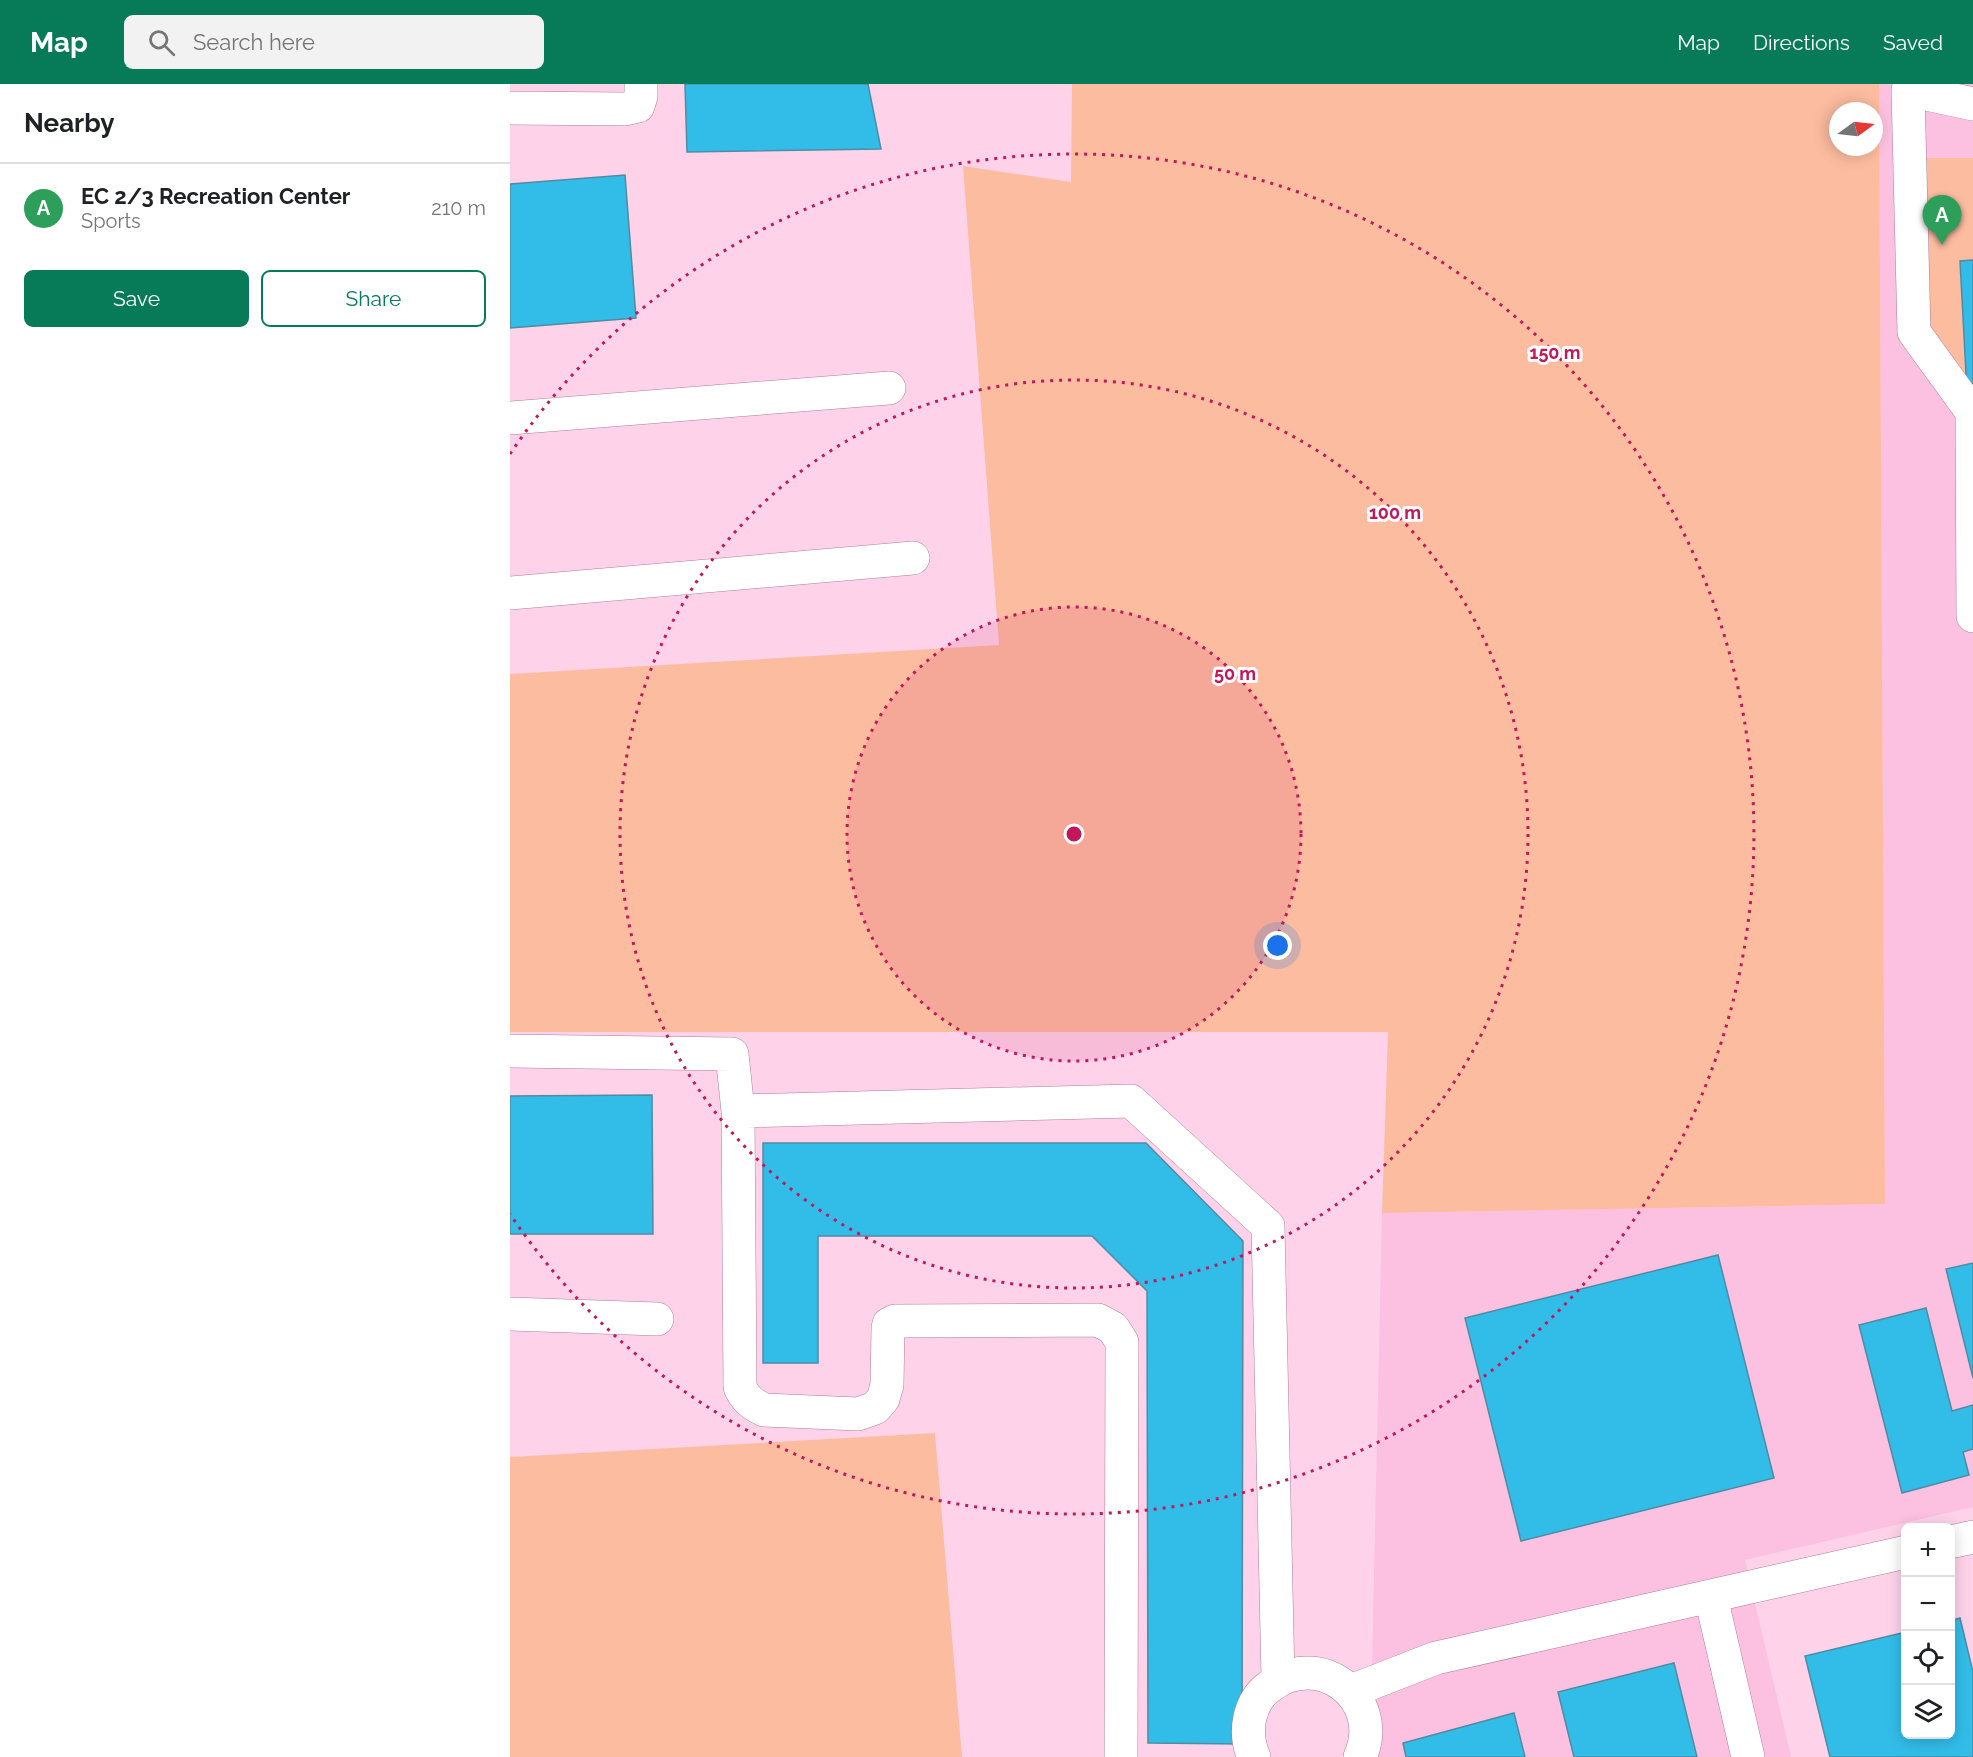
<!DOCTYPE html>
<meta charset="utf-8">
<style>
body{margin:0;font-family:Raleway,sans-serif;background:#f2f2f2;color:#202124}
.controls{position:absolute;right:18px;bottom:18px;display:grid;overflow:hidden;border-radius:9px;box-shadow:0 3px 15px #0003}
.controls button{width:54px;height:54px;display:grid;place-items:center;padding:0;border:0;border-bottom:2px solid #e0e0e0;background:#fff;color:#202124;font:30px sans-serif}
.compass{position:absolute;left:1319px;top:18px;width:54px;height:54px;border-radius:50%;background:#fff;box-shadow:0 3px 15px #0003;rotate:75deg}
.you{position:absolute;left:768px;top:862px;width:21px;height:21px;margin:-15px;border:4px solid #fff;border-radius:50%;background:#1a73e8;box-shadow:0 0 0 9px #1a73e833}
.badge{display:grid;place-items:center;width:39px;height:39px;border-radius:50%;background:#077b58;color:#fff;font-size:20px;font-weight:700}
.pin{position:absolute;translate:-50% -50px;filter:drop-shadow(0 2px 3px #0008)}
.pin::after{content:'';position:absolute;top:32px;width:21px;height:18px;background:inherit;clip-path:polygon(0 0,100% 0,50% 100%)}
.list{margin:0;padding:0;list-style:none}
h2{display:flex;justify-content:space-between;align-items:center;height:78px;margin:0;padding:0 24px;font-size:26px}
h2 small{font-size:20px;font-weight:400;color:#757577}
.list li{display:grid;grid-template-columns:39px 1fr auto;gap:18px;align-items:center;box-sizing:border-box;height:90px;padding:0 24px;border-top:2px solid #e0e0e0}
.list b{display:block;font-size:22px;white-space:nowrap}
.list p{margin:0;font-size:20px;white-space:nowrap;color:#757577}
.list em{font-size:20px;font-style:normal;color:#757577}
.actions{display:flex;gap:12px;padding:18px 24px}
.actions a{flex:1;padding:14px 0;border:2px solid #077b58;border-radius:9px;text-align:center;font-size:21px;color:#077b58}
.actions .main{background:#077b58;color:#fff}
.icon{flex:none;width:33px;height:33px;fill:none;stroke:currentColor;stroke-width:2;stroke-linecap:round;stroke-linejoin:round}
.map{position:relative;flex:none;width:1463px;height:1673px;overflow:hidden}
header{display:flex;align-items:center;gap:36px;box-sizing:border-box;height:84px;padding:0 30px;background:#077b58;color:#fff}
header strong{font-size:28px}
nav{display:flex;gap:33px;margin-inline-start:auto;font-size:21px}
.search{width:420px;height:54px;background:#f2f2f2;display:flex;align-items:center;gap:15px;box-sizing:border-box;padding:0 21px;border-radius:9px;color:#757577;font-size:22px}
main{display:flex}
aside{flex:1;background:#fff}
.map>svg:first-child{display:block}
</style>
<header>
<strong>Map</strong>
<div class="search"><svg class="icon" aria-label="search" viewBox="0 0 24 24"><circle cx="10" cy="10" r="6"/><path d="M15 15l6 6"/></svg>Search here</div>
<nav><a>Map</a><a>Directions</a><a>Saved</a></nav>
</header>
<main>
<aside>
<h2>Nearby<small></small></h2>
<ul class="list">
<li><span class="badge" style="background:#2e9e5b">A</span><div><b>EC 2/3 Recreation Center</b><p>Sports</p></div><em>210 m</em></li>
</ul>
<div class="actions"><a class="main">Save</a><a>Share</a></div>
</aside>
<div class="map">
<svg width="1463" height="1673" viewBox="0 0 1463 1673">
<rect width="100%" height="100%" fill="#fed3ea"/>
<path fill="#fcc0e1" d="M1369,0H1463V1423L1235,1476L1281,1673H860L872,1129L1375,1120Z"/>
<path fill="#fcbca0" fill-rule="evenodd" d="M562,0H1369L1375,1120L872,1129L878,948H0V590L489,561L453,82L561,98ZM1328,27H1364V63H1328Z
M1400,74H1463V315L1404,248Z
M425,1349L452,1673H0V1373Z"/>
<path fill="#32bde9" stroke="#508ba2" stroke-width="1.5" d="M175,0H358L371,65L177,68Z
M115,91L126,234L0,244V100Z
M1463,176V307L1457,308L1450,177Z
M142,1011L143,1150H0V1012Z
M253,1059H636L733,1157L732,1660L638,1659L637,1207L582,1152H308V1279H253Z
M1208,1171L1264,1394L1011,1457L955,1234Z
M1463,1179V1294L1436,1185Z
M1416,1224L1442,1327L1463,1321V1365L1453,1368L1459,1391L1392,1409L1349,1241Z
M1450,1534L1463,1588V1673H1320L1295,1572L1396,1548V1650H1440V1537Z
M1164,1579L1187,1673H1064L1048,1608Z
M1004,1629L1015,1673H896L893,1659Z"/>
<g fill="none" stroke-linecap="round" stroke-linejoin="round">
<g stroke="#ae7d98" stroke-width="34">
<path id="minor" d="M1463,20L1398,6L1404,248L1462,328L1463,532
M0,24L115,25L128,22L131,12V0
M0,334L379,304
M0,509L403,474
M0,967L222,970L228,1027L621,1017L758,1142L768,1595
M228,1027L230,1303C235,1315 242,1320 254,1326L348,1330L365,1324L373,1315L377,1301L378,1244L379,1240L385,1237L588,1236L603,1244L612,1258L611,1673
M0,1230L147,1235
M1440,1458L1463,1453
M1201,1513L1238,1673
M841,1607L926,1574L1396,1468
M744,1673C738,1660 737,1647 740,1633C743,1621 749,1610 759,1603C809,1563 876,1615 850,1673"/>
</g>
<use href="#minor" stroke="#fff" stroke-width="33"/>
</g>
<circle cx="564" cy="750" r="227" fill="#c2185b" fill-opacity=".12"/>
<g fill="none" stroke="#c2185b" stroke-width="3" stroke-dasharray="3 6">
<circle cx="564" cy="750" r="227"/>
<circle cx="564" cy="750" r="454"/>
<path d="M0 370A680 680 0 1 1 0 1130"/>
</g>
<circle cx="564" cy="750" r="9" fill="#c2185b" stroke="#fff" stroke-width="3"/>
<g font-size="18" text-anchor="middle" font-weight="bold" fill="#c2185b" stroke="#fff" stroke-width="6" stroke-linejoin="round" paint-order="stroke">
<text x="1045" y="275">150 m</text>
<text x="885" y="435">100 m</text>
<text x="725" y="596">50 m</text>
</g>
</svg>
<div class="controls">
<button>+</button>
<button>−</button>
<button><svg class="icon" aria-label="locate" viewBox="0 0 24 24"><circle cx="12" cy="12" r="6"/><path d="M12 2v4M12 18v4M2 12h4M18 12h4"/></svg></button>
<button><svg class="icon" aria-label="layers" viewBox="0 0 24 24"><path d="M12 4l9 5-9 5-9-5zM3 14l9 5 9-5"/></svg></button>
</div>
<svg class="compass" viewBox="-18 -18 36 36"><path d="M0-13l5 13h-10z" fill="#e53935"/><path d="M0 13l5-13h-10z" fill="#757577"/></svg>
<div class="you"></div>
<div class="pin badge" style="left:1432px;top:161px;background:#2e9e5b">A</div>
</div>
</main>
